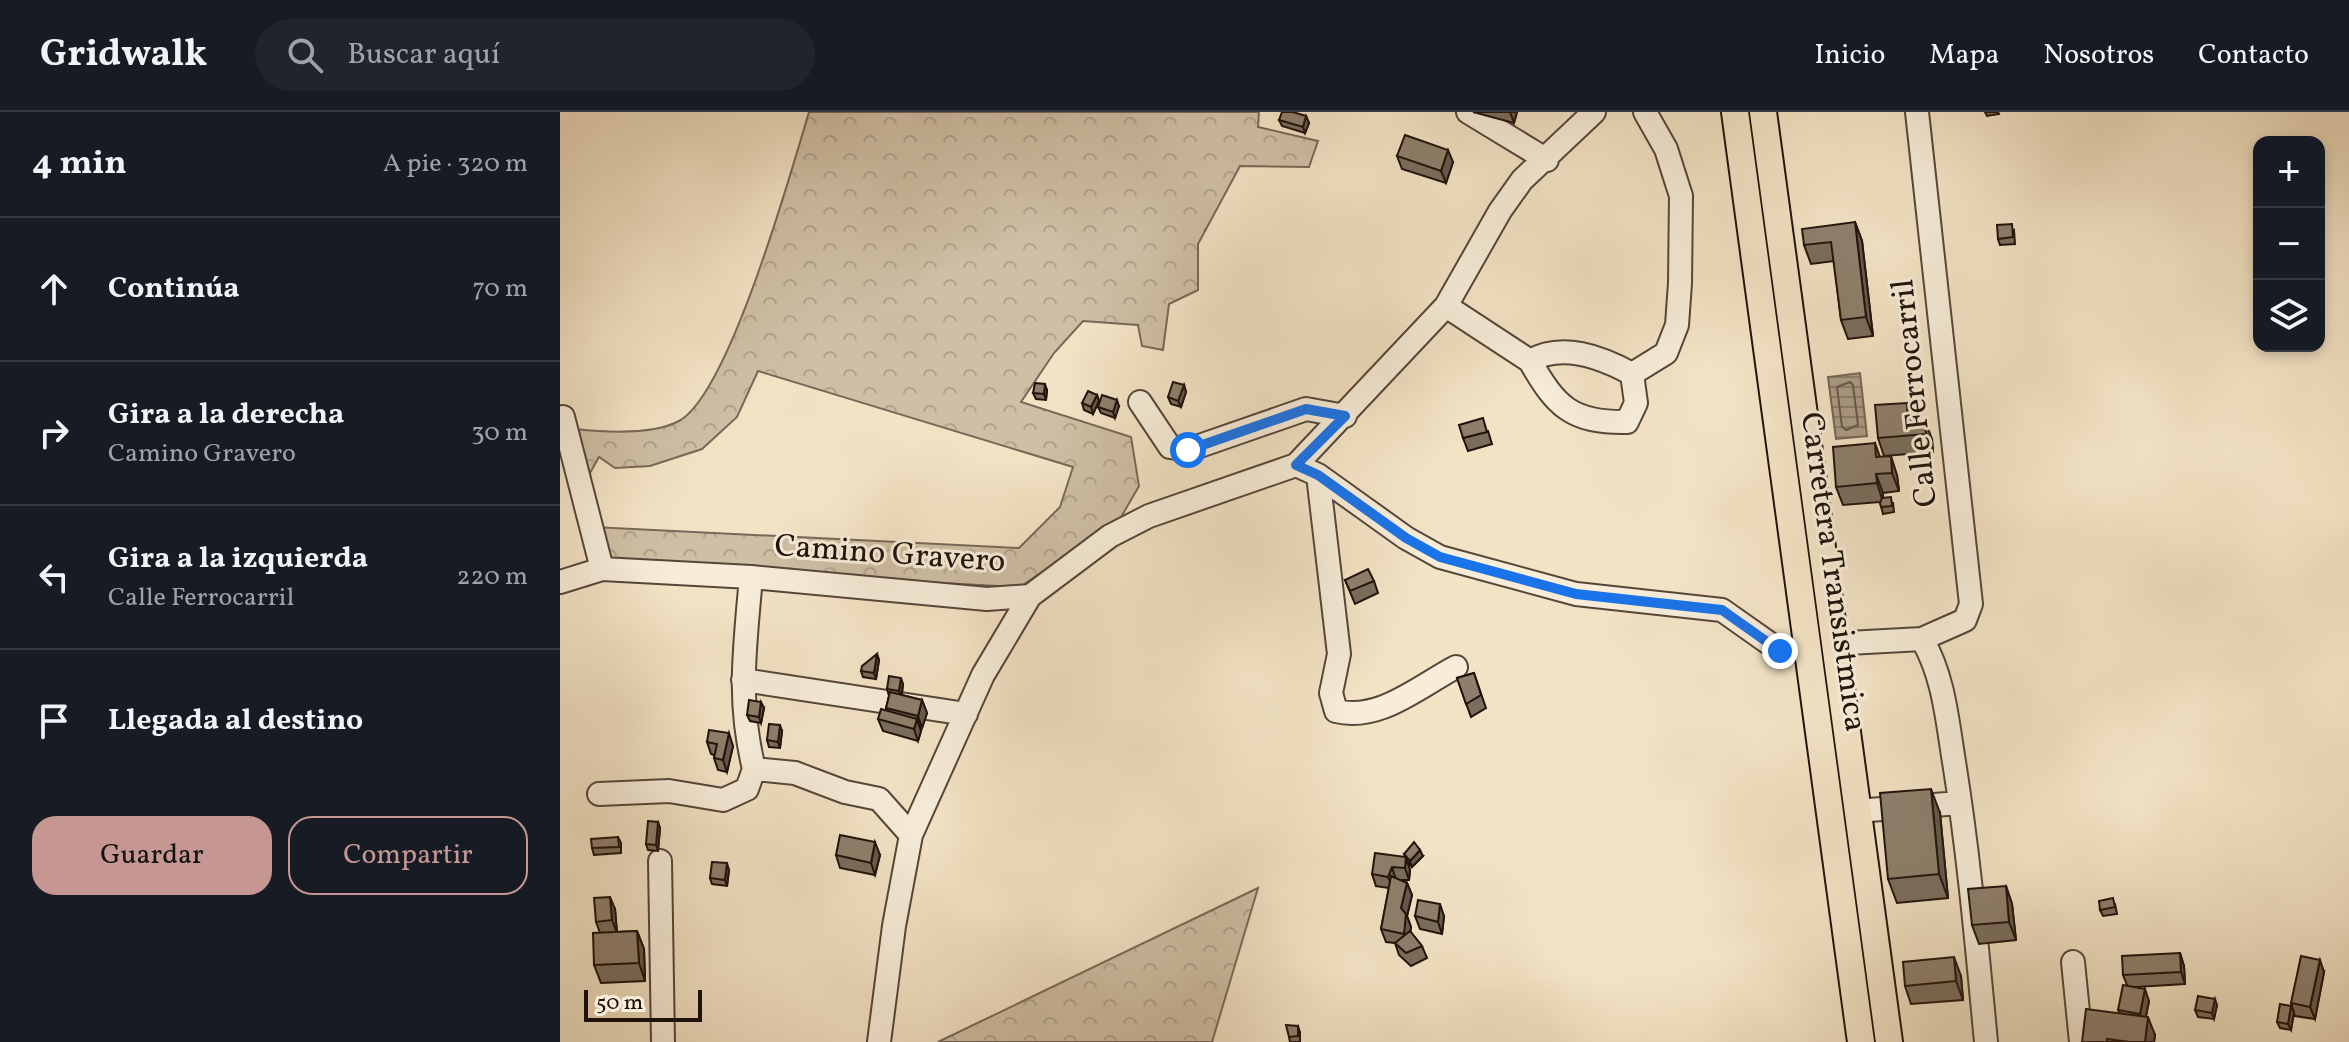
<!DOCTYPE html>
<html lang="es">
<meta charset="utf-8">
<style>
body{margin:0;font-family:Vollkorn,serif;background:#20242c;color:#f1f3f6}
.controls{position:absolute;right:24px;top:24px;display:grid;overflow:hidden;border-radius:16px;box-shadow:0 4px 12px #0003}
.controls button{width:72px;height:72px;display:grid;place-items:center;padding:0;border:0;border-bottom:2px solid #363941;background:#171b24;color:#f1f3f6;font:40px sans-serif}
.scale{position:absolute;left:24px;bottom:20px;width:118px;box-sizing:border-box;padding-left:8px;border:4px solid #20120b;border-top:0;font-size:22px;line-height:28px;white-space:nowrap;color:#20120b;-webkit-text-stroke:6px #f7edd9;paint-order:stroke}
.stop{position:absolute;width:24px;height:24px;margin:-18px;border:6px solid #1a73e8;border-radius:50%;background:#fff}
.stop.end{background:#1a73e8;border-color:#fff;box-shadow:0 2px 8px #0008}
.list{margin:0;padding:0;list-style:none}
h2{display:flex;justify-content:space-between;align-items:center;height:104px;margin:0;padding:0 32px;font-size:34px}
h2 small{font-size:26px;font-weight:400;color:#9ea1a6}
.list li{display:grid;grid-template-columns:52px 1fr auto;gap:24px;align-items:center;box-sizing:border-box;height:144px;padding:0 32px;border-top:2px solid #363941}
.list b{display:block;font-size:30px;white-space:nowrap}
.list p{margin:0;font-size:26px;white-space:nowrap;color:#9ea1a6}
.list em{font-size:26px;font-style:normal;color:#9ea1a6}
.actions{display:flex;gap:16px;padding:24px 32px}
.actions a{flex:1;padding:18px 0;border:2px solid #c59692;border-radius:24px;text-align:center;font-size:28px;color:#c59692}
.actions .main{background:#c59692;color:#111}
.icon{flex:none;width:44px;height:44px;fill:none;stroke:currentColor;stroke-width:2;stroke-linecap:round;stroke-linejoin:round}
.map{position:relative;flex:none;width:1789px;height:930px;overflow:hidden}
header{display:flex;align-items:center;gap:48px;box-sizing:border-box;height:112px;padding:0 40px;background:#171b24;border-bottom:2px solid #363941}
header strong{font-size:38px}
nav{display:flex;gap:44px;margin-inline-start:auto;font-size:28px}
.search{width:560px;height:72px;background:#20242c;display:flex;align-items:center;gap:20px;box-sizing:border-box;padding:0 28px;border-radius:44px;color:#9ea1a6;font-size:30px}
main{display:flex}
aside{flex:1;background:#171b24}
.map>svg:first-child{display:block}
</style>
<header>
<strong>Gridwalk</strong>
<div class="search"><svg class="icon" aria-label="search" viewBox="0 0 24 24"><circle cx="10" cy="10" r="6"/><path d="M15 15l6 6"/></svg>Buscar aquí</div>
<nav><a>Inicio</a><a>Mapa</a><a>Nosotros</a><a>Contacto</a></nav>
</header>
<main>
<aside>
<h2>4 min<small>A pie · 320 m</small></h2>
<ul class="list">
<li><svg class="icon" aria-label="ahead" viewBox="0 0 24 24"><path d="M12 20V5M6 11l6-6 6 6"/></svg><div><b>Continúa</b></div><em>70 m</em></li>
<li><svg class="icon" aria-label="right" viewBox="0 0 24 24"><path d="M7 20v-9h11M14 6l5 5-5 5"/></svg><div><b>Gira a la derecha</b><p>Camino Gravero</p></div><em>30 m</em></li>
<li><svg class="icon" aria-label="left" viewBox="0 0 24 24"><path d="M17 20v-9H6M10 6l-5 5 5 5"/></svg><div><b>Gira a la izquierda</b><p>Calle Ferrocarril</p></div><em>220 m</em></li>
<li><svg class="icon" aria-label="arrive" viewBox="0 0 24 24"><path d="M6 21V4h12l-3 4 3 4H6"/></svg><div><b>Llegada al destino</b></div></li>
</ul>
<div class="actions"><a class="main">Guardar</a><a>Compartir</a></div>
</aside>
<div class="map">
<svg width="1789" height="930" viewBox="0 0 1789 930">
<defs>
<pattern id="forest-crowns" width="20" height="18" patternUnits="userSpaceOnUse" patternTransform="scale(2)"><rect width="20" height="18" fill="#cfbfa5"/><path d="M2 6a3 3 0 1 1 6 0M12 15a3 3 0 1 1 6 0" fill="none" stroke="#b1a38d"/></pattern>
<pattern id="water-rules" width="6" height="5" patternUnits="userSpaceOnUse" patternTransform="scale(2)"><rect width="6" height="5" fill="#ab9c86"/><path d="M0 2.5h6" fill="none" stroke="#8b7e6c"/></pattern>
</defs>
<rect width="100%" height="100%" fill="#f3e3c5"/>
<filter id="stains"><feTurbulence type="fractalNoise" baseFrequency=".0025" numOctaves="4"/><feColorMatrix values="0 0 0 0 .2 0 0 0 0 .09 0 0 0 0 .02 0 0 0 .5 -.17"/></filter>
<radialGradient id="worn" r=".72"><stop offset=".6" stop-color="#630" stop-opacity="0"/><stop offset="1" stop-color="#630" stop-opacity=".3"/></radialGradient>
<path fill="url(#forest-crowns)" stroke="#786858" stroke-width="2" d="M249,0H699L698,15L758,29L749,55L680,54L638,132V178L609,192L603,238L582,234L578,213L523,209L494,241L461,290L571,325L579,374L560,407L460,475L43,453L34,415L459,436L500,395L513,355L198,259L177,305L142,337L90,354L55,356L39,345L26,368L15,317C43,320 93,323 119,309C169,282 231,60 249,0Z
M698,776L652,930H378Z"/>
<path fill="url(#water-rules)" stroke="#736555" stroke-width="2" d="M1300,261L1307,324L1276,327L1268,265Z"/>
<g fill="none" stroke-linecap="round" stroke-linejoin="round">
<path stroke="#665748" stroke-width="2" d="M1290,270L1293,273L1298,313L1286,318L1282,315L1277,275Z"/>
<g stroke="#55463a" stroke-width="26">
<path id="minor" d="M908,0L987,48
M886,194L970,249C1002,230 1041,245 1072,262L1106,241L1117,213L1120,171L1121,84L1106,37L1085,0
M970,249C996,295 1012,311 1067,310L1076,291L1072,262
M580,290L610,335L628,338L746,297L785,304
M3,305L42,457
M736,353L758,363L846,426L880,445L1016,482L1162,498L1220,539
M758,363L779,542L771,581L776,599C819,610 858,575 896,555
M191,465C185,535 177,588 194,657
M0,470L42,457L191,465L427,487L470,484L550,424L589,404L736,353L886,194L940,99L962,68L1034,0
M1362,527C1384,565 1387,607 1394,650C1409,743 1417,836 1426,930
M1288,531L1362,527L1405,508L1411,492L1357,0
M183,568L406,602
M39,682L109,679L163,688L187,677L194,657L235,661L285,680L319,687L351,723L334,814L319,930
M1296,699L1400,691
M351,723L423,563L470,484
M100,749L103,930
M1513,850L1521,930"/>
</g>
<g stroke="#20120b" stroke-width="30">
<path id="major" d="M1175,0L1301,930
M1203,0L1329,930"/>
</g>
<use href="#minor" stroke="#f7edd9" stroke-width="22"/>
<use href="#major" stroke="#f3e3c5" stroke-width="26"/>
</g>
<path fill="#7a6d5d" stroke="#20120b" stroke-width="2" d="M913,0H957L954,11Z
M1425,0H1438L1439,2L1427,4Z
M746,4L749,11L745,21L722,14L719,8Z
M837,44L893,50L886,71L842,57Z
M1295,110L1302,129L1313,224L1288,227L1281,208L1274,149L1251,152L1244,133Z
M1454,118L1455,132L1440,133L1438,127Z
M624,273L626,280L621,295L611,292L608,285Z
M487,278L486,288L476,287L473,281Z
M537,283L539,289L533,302L524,298L522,291Z
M559,294L555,306L541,301L538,295Z
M1353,310L1372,327L1373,340L1324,344L1318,326Z
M928,319L932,332L908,339L903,326Z
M1315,331L1320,345L1337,363L1339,379L1323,381V386L1333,391L1334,400L1323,402L1320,390L1283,393L1276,375Z
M785,468L814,469L818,481L795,492Z
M317,542L319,548L316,567L303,565L301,559Z
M914,561L926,596L911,605L897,566Z
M343,572L342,583L362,588L367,601L362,616H360L361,619L358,629L323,619L318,607L327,599L326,596L329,584L327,577Z
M204,596L201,611L190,609L187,603Z
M222,619L220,636L209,635L207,628Z
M147,630L173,634L167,660L158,658L154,646V643L151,642Z
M1380,701L1388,786L1337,791L1328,767Z
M98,710L100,716L98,739L88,738L86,732Z
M58,725L61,731V741L34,743L32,736Z
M844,742L863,744L852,755L847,749L850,758L849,768H840L847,771L852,783L847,804L851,815L850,819L862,834L867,846L851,854L839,843L835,831L826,830L821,817L829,776L816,774L812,762L845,745Z
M276,743H320L315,763L280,756Z
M169,758L167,774L152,772L150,766Z
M1446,774L1452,792L1456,828L1419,832L1412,813Z
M1555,792L1557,802L1543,804L1540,798Z
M55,797L57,820L77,819L84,837L85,869L41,871L34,853L40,821L36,810Z
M855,804H884L882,822L860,817Z
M1620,841L1624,854L1625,872L1575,875L1589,889L1586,904L1595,923L1594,930H1522L1560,901L1558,898L1567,873L1563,863Z
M1764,860L1755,907L1735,904L1731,891Z
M1401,864L1403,888L1351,892L1345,874Z
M1657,893L1654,907L1638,905L1635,898Z
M1731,894L1734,900L1731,918L1720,916L1717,910Z
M738,914L740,920V930H730L729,925Z"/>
<path fill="#63594c" stroke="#20120b" stroke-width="2" d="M950,0H957L954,11Z
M746,4L749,11L745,21L743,15Z
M888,38L893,50L886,71L881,59Z
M1295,110L1302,129L1313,224L1306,205Z
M485,272L487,278L486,288L484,282Z
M624,273L626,280L621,295L618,289Z
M537,283L539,289L533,302L531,295Z
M557,288L559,294L555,306L553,300Z
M1347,291L1353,309L1348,310Z
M1365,309L1372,327L1373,340L1366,322Z
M1331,344L1337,363L1339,379L1332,361Z
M1316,362L1323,381V390L1317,371Z
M317,542L319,548L316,567L314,561Z
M341,566L343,572L341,586L339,579Z
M362,588L367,601L362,616L358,604Z
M201,590L204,596L201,611L199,605Z
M357,607L361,619L358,629L354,617Z
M220,613L222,619L220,636L218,630Z
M169,621L173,634L167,660L163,648Z
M1371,677L1380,701L1388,786L1379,762Z
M98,710L100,716L98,739L96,733Z
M315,730L320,743L315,763L311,751Z
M860,738L863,744L852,755L850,749Z
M846,745L850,758L849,768L845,756Z
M167,751L169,758L167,774L165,768Z
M832,755L836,768L833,777L828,765Z
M847,771L852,783L847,804L851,815L849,834L844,822L841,796Z
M1446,774L1452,792L1456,828L1449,810Z
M50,785L55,797L57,821L52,808Z
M880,792L884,804L882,822L878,810Z
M77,819L84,837L85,869L79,851Z
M1620,841L1624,854L1625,872L1621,860Z
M1394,845L1401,864L1403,888L1396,869Z
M1760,848L1764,860L1755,907L1750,895Z
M1585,877L1589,889L1584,914L1580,902Z
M1655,887L1657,893L1654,907L1652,901Z
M1731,894L1734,900L1731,918L1728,912Z
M1588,905L1595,923L1594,930H1585Z"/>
<path fill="#8e7f6c" stroke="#20120b" stroke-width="2" d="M722,0H733L746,4L743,15L719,8Z
M845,23L888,38L881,59L837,44Z
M1295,110L1306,205L1281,208L1271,130L1244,133L1242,117Z
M1452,112L1453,125L1438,127L1437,113Z
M613,270L624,273L618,289L608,285Z
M475,271L485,272L484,282L473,281Z
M528,279L537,283L531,295L522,291Z
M542,283L557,288L553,300L538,295Z
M1347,291L1348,310L1365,309L1366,322L1318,326L1315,293Z
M923,306L927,320L903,326L899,313Z
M1315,331L1316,345L1331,344L1332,361L1316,362L1317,371L1276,375L1273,335Z
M1331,385L1332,394L1321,395L1320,391L1322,386Z
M808,457L814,469L790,479L785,468Z
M317,542L314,561L301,559L302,554Z
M914,561L921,583L906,592L897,566Z
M329,564L341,566L339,579L327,577Z
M330,580L362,588L358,604L326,596Z
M189,588L201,590L199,605L187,603Z
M321,597L357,607L354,617L318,607Z
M209,612L220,613L218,630L207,628Z
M149,618L169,621L163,648L154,646L157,632L147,630Z
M1371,677L1379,762L1328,767L1320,681Z
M88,709L98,710L96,733L86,732Z
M280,723L315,730L311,751L276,743Z
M58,725L59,735L32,736L31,727Z
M854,730L860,738L850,749L844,742Z
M815,741L846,745L845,756L832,755L828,765L812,762Z
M152,750L167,751L165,768L150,766Z
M831,764L847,771L841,796L846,802L844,822L821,817Z
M1446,774L1449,810L1412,813L1408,777Z
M50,785L52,808L36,810L34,786Z
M1553,786L1555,795L1540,798L1539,789Z
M858,788L880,792L878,810L855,804Z
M77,819L79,851L34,853L33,821Z
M850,819L862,834L846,841L835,831Z
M1620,841L1621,860L1563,863L1562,844Z
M1741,844L1760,848L1750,895L1731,891Z
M1394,845L1396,869L1345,874L1343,850Z
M1563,873L1585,877L1580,902L1558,898Z
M1638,884L1655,887L1652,901L1635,898Z
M1720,892L1731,894L1728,912L1717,910Z
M1526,897L1588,905L1585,930H1570L1547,927V930H1522Z
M726,913L738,914V924L729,925Z"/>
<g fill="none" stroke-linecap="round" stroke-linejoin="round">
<path stroke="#1a73e8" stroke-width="10" d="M628,338L746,297L785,304L736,353L758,363L846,426L880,445L1016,482L1162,498L1220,539"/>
</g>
<g text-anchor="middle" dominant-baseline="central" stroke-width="6" stroke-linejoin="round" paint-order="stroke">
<g font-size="32" fill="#20120b" stroke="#f7edd9">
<text transform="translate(1356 281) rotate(-96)">Calle Ferrocarril</text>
<text transform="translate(330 443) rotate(4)">Camino Gravero</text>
<text transform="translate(1272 460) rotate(82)">Carretera Transistmica</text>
</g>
</g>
<rect width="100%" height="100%" filter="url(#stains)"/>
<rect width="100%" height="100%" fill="url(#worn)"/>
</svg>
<div class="controls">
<button>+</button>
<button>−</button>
<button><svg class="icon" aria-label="layers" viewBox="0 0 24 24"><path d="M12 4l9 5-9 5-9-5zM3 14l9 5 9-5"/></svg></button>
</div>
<div class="scale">50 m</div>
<div class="stop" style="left:628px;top:338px"></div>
<div class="stop end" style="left:1220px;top:539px"></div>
</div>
</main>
